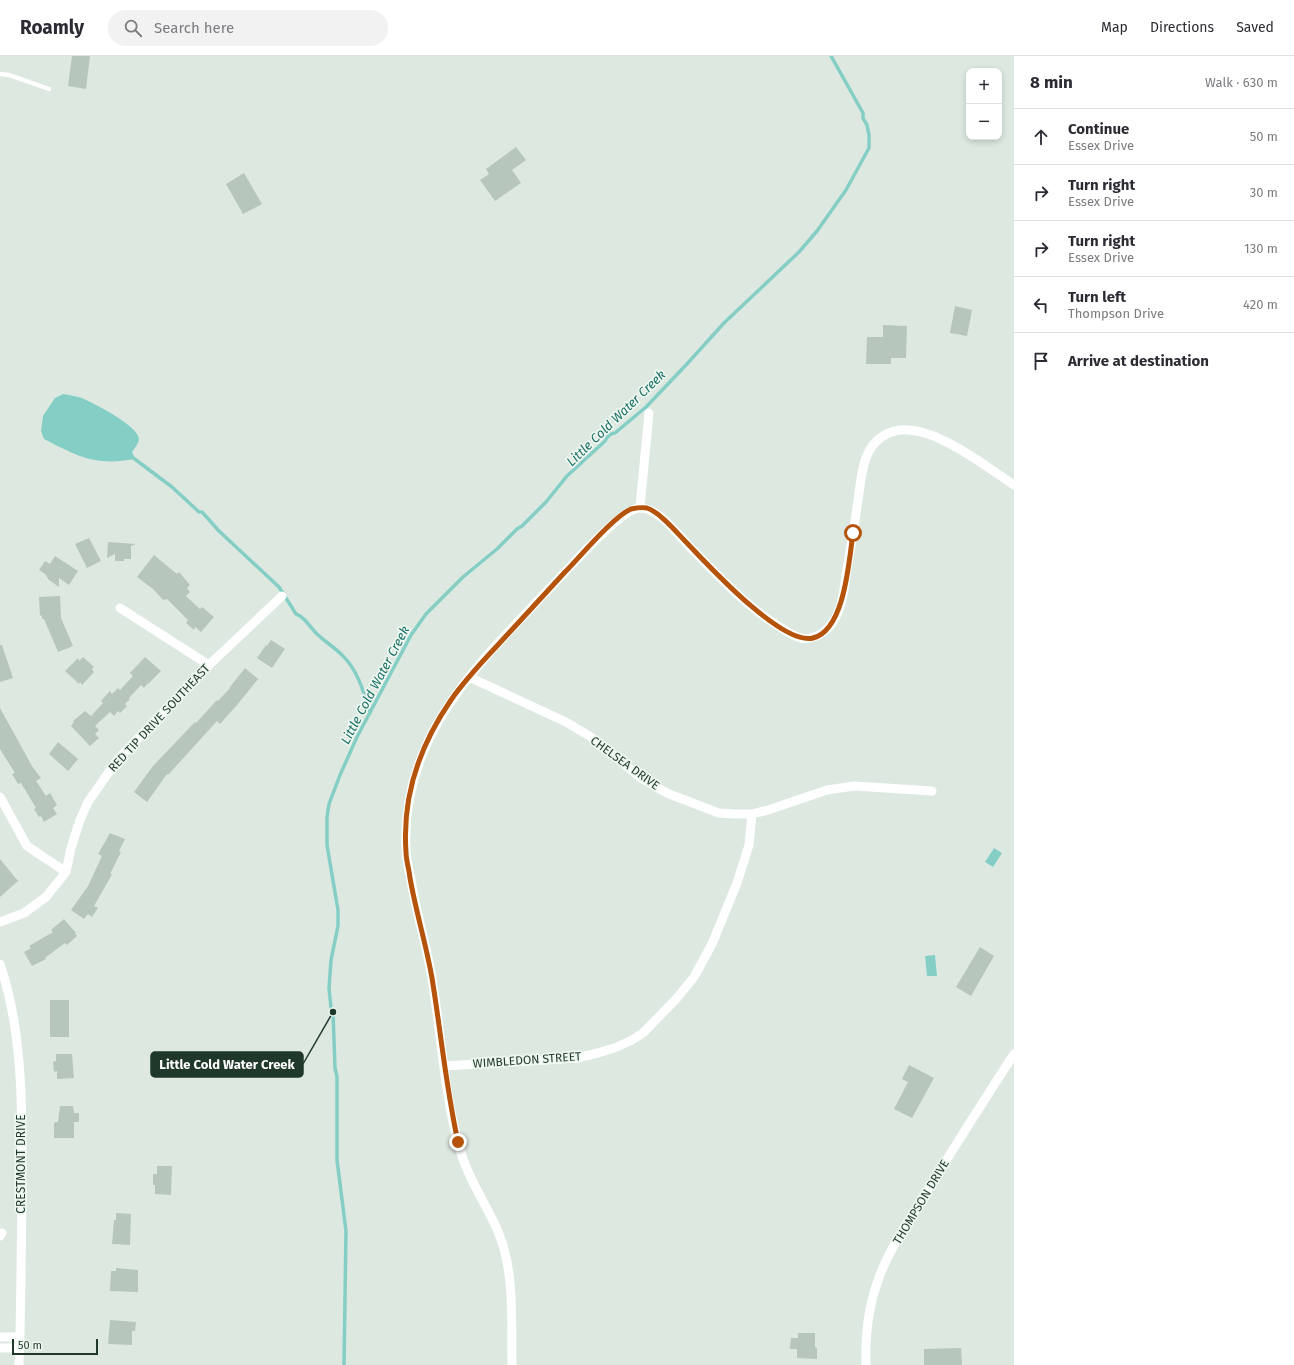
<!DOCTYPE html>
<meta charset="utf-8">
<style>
body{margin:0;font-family:"Fira Sans",sans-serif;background:#f2f2f3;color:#2b2b33}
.controls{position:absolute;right:12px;top:12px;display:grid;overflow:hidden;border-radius:8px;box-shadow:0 2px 6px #0003}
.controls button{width:36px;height:36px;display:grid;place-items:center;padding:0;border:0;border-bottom:1px solid #e1e1e2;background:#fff;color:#2b2b33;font:20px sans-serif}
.scale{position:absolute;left:12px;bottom:10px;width:86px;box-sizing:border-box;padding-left:4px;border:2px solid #1f382a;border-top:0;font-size:11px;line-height:14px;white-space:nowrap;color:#1f382a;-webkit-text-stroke:3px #edf6ef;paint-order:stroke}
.stop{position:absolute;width:12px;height:12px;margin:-9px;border:3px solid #b45309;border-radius:50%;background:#fff}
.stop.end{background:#b45309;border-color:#fff;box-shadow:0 1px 4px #0008}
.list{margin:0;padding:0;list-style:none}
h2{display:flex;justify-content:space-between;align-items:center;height:52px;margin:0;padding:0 16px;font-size:17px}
h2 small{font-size:13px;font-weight:400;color:#7c7c81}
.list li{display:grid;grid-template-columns:26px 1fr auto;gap:12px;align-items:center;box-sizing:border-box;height:56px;padding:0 16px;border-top:1px solid #e1e1e2}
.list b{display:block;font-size:15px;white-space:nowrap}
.list p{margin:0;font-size:13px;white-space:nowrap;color:#7c7c81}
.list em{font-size:13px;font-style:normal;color:#7c7c81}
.icon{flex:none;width:22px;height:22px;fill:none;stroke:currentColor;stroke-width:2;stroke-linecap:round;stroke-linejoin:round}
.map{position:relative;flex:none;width:1014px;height:1309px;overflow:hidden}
header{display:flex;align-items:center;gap:24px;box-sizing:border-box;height:56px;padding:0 20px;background:#fff;border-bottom:1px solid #e1e1e2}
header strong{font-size:19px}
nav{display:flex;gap:22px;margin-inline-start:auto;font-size:14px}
.search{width:280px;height:36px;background:#f2f2f3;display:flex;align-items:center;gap:10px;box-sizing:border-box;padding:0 14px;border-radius:22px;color:#7c7c81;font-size:15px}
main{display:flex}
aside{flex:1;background:#fff}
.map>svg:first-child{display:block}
</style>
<header>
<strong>Roamly</strong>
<div class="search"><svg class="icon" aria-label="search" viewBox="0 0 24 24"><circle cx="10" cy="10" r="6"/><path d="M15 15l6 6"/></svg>Search here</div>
<nav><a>Map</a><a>Directions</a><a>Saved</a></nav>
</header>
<main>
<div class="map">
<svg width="1014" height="1309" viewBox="0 0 1014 1309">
<rect width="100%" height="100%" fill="#dde9e0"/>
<path fill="#85cec5" d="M63,338C69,339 76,340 82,342C93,347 139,370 139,383C139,387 134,393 132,396L135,403C95,410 79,401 44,383L41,375L43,360L55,342Z
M994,792L1002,797L993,811L985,806Z
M935,899L937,920H927L925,900Z"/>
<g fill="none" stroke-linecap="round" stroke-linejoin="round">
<path stroke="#85cec5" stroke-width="3.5" d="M132,401L172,431L199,456H202L219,475L279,531L296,558C304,560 310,571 316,577C324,585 334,591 342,599C358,614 364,637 370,657
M344,1309L346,1175L337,1104V1021L335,1012L333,956L331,952L329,932L331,904L338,870V854L327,789V761L329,748L340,719L357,681L411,579L426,558L463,521L497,493L517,473L522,470L546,446L567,420L605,385C607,381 610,377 615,377L646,351L686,309L724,267L799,196L817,175L846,134L869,92V79L867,69L863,62V57L831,0"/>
</g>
<path fill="#b6c6bb" d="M72,0H90L86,33L68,30Z
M516,91L526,104L512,114L521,127L495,145L480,124L489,118L486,113Z
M244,117L262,148L243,158L226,128Z
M955,250L972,254L967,280L950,277Z
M883,269L907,270L906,302H891V308H866L867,281H883Z
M89,482L101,505L87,512L75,488Z
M108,486L136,488L131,490V503H124V505H115V498L107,502Z
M154,499L177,518L179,516L190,529L187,532L190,536L186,540L200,553L202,551L214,561L201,576L195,571L194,574L186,567L188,564L167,543L163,544L153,533L137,521Z
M55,500L78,515L69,529L59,522V531L49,524L45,518L39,514L45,505L50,508Z
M60,540L61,562L73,590L58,596L44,563H42V559L40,560L39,541Z
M271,584L285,593L272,612L257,602L266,589L267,590Z
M0,589H2L13,622L0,626Z
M83,601L94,611L92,613L94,616L82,629L80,626L79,628L65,615L78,602L79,605Z
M145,601L161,615L149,627H148L144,632L141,629L129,642L130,643L125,648L127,650L120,657L118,655L114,660L110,656L95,670L99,674L95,678L99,682L90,690L71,670L74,666L73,665L85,655L91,660L103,647L101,645L110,635L112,638L118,632L120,634L133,620L130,617Z
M245,612L258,623L237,649L220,668L217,665L168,719L167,718L147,746L134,736L153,710L195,666L196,667L217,644L218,645L230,632V631Z
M0,652L32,710L41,722L36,725L46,740L50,737L57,749L53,752L57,758L44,766L41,760L39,761L34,753L36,752L21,727L18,728L12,718L15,717L0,693Z
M58,686L78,703L68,715L49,698Z
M110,777L125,783L119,795L121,796L110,818H112L110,822L94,850L98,852L92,861L88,858L84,863L71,854L88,830L102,800L98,798Z
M0,803L18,825L0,841Z
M64,863L76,877L75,878L77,880L67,889L65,887L45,902L46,903L32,910L24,896L31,892L29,890L53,876L51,874Z
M980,891L994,900L971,940L956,931Z
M50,944H69V981H50Z
M56,998H72L74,1022L57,1023V1015L54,1016L53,1006L56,1005Z
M909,1009L934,1022L912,1062L894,1053L908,1026L902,1023Z
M60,1050H73L74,1057H79V1066H74V1082H54V1068L55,1066H58Z
M157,1110H172L171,1139L155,1138V1129H153V1118H157Z
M116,1157L131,1158L130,1189L112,1188L114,1164H116Z
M116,1212L138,1214V1236L110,1235L111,1215H116Z
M110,1264L136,1266L135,1275H132V1289L108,1288Z
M798,1277H815V1291L817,1292V1303L797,1302V1293H790L791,1282H798Z
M961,1292L962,1309H924V1293Z"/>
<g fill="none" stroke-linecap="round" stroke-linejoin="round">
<path stroke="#fff" stroke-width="4.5" d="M0,18L9,19L49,33"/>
<path stroke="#fff" stroke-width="9" d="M640,451L649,357
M120,552L209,609
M469,621L566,666L591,681L641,722L656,731L669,738L719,757L735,758H752L768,754L827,734L854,730L932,735
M0,741L27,790L66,816
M0,866L24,857L46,841L66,816L71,792L80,764L88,746L118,703L209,609L282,540
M0,908C25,981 22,1069 22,1145C21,1200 21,1255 19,1309
M444,1010L577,1002L598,997L617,991L632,984L643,977L677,942L694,921L712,888L737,827L749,789L752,758
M0,1180L2,1177
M0,1281H20
M0,1292H20
M512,1309C511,1267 515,1217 499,1178C488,1151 471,1128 462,1100C444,1043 442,982 432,923C427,890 416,857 411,824C409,814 406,804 406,793C401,681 475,611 547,535C563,519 620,453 639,452C656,450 676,476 687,488C716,517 745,550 780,571C786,575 793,580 801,582C811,584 821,579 828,572C843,557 844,532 847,513C851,490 855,467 858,444C860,431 861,417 865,405C869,392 877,382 889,377C925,361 985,410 1014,429
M866,1309C865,1280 869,1247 880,1219C891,1190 910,1163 926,1137C955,1090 984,1044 1014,998"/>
</g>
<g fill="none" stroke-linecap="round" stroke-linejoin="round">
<path stroke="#b45309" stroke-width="5" d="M458,1086C446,1032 441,977 432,922C426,888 416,856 410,822C409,813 406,804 406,796C402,741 420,689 451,644C464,625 480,608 496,591C519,566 542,541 565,516C580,501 613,461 631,453C636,452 642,451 647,452C661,457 677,477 687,487C708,509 782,590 813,582C845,574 849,504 853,477"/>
</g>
<g text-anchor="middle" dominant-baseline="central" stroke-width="3.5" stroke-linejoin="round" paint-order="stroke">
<g font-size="12" fill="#1f382a" stroke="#edf6ef">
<text transform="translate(159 662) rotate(-47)">RED TIP DRIVE SOUTHEAST</text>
<text transform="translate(625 707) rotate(36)">CHELSEA DRIVE</text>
<text transform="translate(527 1004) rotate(-4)">WIMBLEDON STREET</text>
<text transform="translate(21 1108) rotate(-90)">CRESTMONT DRIVE</text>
<text transform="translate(921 1146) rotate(-59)">THOMPSON DRIVE</text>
</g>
<g font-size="13" font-style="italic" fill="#1b7268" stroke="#edf6ef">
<text transform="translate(616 362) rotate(-44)">Little Cold Water Creek</text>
<text transform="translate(375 629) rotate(-62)">Little Cold Water Creek</text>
</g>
</g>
<path fill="none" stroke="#1f382a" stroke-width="1.5" d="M333 956L303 1008"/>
<circle fill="#1f382a" stroke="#edf6ef" stroke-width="1.5" cx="333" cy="956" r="4"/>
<rect fill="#1f382a" stroke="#1f382a" stroke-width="1.5" x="151" y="996" width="152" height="25" rx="4"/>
<g font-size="13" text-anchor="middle" font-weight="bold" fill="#fff">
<text x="227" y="1013">Little Cold Water Creek</text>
</g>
</svg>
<div class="controls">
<button>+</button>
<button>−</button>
</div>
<div class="scale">50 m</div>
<div class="stop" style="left:853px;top:477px"></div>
<div class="stop end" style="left:458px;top:1086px"></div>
</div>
<aside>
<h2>8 min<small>Walk · 630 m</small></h2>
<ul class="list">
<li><svg class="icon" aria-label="ahead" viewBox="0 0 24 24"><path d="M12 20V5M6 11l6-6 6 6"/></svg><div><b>Continue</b><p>Essex Drive</p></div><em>50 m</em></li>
<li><svg class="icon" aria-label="right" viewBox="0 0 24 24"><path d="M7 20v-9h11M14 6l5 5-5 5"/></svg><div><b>Turn right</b><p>Essex Drive</p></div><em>30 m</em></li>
<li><svg class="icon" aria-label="right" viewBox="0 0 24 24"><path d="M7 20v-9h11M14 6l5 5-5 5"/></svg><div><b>Turn right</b><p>Essex Drive</p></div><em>130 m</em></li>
<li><svg class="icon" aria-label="left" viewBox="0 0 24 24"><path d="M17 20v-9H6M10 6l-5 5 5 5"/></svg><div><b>Turn left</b><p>Thompson Drive</p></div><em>420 m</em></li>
<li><svg class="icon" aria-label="arrive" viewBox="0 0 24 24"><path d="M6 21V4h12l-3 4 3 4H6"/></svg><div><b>Arrive at destination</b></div></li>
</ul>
</aside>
</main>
